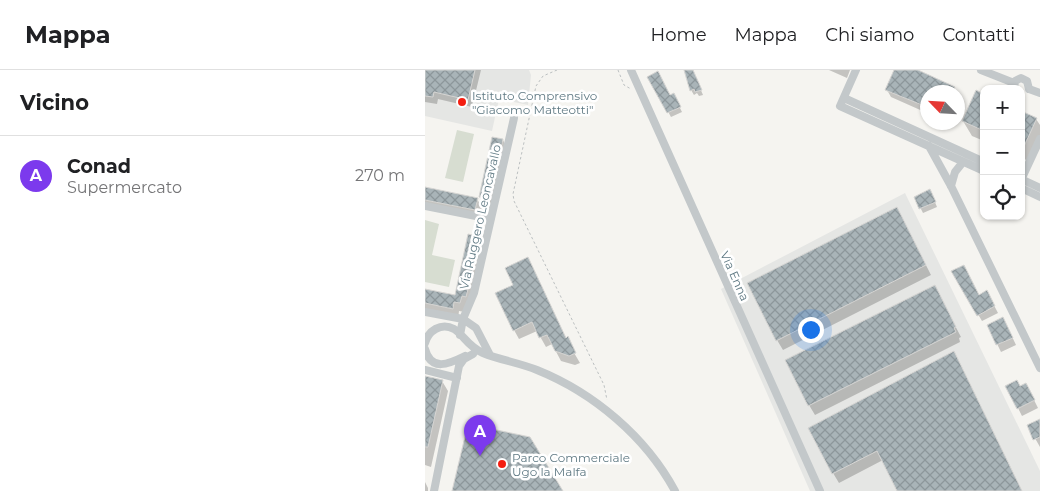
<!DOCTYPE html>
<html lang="it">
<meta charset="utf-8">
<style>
body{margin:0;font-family:Montserrat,sans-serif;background:#f2f2f2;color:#202124}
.controls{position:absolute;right:15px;top:15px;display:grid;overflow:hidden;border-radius:10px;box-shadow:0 1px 4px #0004}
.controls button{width:45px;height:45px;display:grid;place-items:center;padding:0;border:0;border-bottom:1px solid #e0e0e0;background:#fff;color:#202124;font:25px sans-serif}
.compass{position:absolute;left:495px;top:15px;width:45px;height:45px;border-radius:50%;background:#fff;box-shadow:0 1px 4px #0004;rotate:295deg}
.you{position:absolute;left:385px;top:259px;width:18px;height:18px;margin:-12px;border:4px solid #fff;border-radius:50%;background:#1a73e8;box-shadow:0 0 0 8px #1a73e833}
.badge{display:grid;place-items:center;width:32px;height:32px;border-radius:50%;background:#7c3aed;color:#fff;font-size:16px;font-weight:700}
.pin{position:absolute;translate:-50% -41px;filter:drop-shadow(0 1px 2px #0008)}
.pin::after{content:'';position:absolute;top:26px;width:18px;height:15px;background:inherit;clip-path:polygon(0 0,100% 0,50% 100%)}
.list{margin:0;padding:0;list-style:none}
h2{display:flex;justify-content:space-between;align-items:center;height:65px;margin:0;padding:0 20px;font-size:21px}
h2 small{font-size:16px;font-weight:400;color:#757577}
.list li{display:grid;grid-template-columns:32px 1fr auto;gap:15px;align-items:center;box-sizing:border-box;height:80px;padding:0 20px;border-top:1px solid #e0e0e0}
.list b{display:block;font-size:19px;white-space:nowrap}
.list p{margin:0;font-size:16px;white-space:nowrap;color:#757577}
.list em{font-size:16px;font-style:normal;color:#757577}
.icon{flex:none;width:28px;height:28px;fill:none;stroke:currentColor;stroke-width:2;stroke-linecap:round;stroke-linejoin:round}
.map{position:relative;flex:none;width:615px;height:421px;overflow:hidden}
header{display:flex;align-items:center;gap:30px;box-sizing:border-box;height:70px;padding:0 25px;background:#fff;border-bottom:1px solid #e0e0e0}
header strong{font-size:24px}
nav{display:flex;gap:28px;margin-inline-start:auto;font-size:18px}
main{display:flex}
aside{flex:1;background:#fff}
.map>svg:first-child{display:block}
</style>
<header>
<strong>Mappa</strong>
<nav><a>Home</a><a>Mappa</a><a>Chi siamo</a><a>Contatti</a></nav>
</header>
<main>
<aside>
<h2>Vicino<small></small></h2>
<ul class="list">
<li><span class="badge">A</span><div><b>Conad</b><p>Supermercato</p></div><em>270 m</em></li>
</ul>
</aside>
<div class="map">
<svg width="615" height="421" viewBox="0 0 615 421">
<defs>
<pattern id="building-cross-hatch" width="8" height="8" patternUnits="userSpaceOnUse" patternTransform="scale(1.25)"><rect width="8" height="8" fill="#a9b4b8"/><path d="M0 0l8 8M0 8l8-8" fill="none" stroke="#8d979b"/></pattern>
</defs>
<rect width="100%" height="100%" fill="#f5f4f0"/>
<path fill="#e5e6e4" d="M0,0H104L106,5L103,35L74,29L67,61L0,46Z
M480,123L615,401V421H385L296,219Z"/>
<path fill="#d7ddd1" d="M32,60L49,64L38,112L20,108Z
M0,150L14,154L7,185L30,190L24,217L0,212Z"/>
<path fill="#0003" d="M0,0H56L47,37L13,29L12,34L0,32Z
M265,0L269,4L278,25L274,26L272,23L269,25L266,20Z
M404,0H425L422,8Z
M470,0H490L529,18L532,22H502V43L466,27L462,20Z
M224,7L245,27L251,30L257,42L246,47Z
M559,25V71L547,66L538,51Z
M596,42L611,49L615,55V73L607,92L596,88Z
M78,70L83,80L70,139L61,137L55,127Z
M0,118L52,129L58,139L55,149L0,138Z
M507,125L512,137L498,143L490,127Z
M477,148L506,205L358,280L352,270Z
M55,168L61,178L40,242L34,241L33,249L0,242V220L31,227Z
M103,188L141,269L155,293L150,295L136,291L127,274L121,277L112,261L94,269L89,260L90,215Z
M528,202L554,226L562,222L573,243L557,251Z
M515,227L536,267L534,268L535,272L390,345L384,335Z
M563,255L582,256L591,275L576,282Z
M534,292L597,421H473L458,390L414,413L408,403Z
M0,307L17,311L23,321L6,397L0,395Z
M582,316L595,318L605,322L613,338L597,346Z
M615,351V377L603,356Z
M0,412L3,418V421H0Z"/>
<path fill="url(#building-cross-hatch)" stroke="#d6d5d3" d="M0,0H50L43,30L9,22L8,27L0,26Z
M259,0H268L277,20L270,22L269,19L265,21Z
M469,0H493L530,17L527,22H502V37L460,20Z
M233,1L245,25L249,23L256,37L242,43L222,7Z
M551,20L559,24V61L537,51Z
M596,41L612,48L596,83Z
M67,67L78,69L65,130L54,127Z
M0,117L53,128L50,140L0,130Z
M505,119L511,132L494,139L489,127Z
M472,137L501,195L351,271L322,213Z
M43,164L56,167L41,227L37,226L35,233L29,232L28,239L0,233V219L30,225Z
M103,187L141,268L143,266L151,283L144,286L130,281L122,265L114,268L107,252L88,261L70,223L88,215L80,198Z
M539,195L554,225L562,220L570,236L552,246L526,201Z
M510,215L531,257L529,258L531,262L383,336L360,290Z
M578,247L588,268L571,275L562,255Z
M529,281L597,421H472L452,381L407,404L383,358Z
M0,306L18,310L3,377H0Z
M592,310L595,316L601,313L610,330L592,339L580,316Z
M615,349V367L608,370L602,355Z
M43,354L105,367L138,421H27Z"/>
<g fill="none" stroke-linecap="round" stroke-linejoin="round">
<path stroke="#bcc0c1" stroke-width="1" stroke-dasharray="2.5 2.5" stroke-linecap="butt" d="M132,0L118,6L111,16L88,124L89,131L179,315L182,330
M193,0L199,15L206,19"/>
<path stroke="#c3c8ca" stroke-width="8" d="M206,0L395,421
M431,0L415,36L559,101
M556,0L589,13
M589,19L590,11L596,8L602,11L604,19
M604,19L615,23
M419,28L559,92
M504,76L526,116L615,298
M596,109L615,118
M596,110L615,69
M526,116L530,102L538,92
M596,118L615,127
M0,136L66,149
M0,242L38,249L35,265
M0,273C3,261 16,252 29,259C40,266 42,276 58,283C75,290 95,293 112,300C169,323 221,367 250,421
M0,279C6,302 24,294 40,286
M65,285L51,258L38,249L49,223L89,48
M0,300L32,308
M9,421L34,296L39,289L48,284"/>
</g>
<g fill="#f41e11" stroke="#fff" stroke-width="2">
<circle cx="37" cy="32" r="5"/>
<circle cx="77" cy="394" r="5"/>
</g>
<g text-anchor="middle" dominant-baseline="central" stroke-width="5" stroke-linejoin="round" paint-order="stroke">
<g font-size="12" fill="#607a84" stroke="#fff" text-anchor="start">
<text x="47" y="25">Istituto Comprensivo<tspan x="47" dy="14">"Giacomo Matteotti"</tspan></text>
<text x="87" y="387">Parco Commerciale<tspan x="87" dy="14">Ugo la Malfa</tspan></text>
</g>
<g font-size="12" fill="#607a84" stroke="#fff">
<text transform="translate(55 147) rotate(-77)">Via Ruggero Leoncavallo</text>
<text transform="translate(310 206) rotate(66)">Via Enna</text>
</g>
</g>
</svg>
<div class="controls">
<button>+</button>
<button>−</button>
<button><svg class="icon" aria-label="locate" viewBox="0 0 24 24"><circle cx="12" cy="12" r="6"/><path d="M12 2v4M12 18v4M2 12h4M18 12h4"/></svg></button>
</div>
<svg class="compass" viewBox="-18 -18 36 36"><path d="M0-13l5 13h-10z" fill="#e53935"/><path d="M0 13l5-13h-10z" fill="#757577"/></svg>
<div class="you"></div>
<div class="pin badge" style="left:55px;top:386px">A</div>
</div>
</main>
